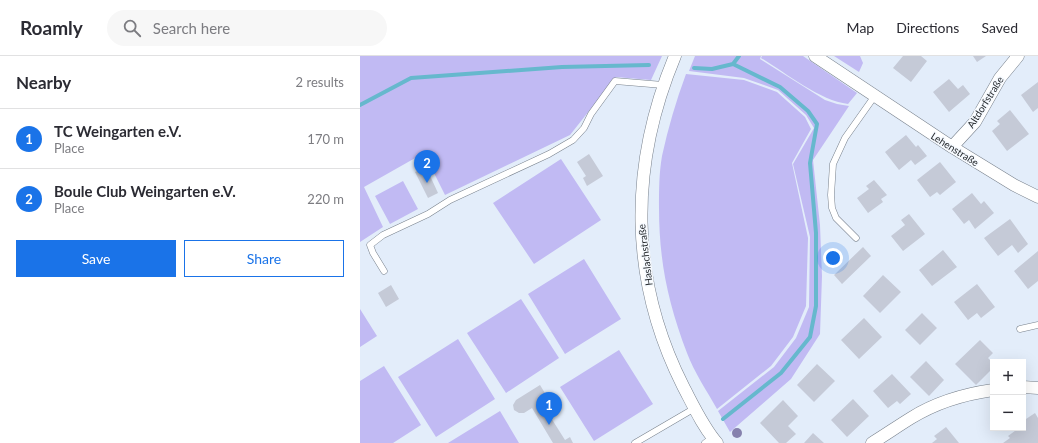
<!DOCTYPE html>
<meta charset="utf-8">
<style>
body{margin:0;font-family:Lato,sans-serif;background:#f7f7f7;color:#2b2b33}
.controls{position:absolute;right:12px;bottom:12px;display:grid;overflow:hidden;border-radius:0px;box-shadow:0 4px 16px #0002}
.controls button{width:36px;height:36px;display:grid;place-items:center;padding:0;border:0;border-bottom:1px solid #e1e1e2;background:#fff;color:#2b2b33;font:20px sans-serif}
.you{position:absolute;left:473px;top:202px;width:14px;height:14px;margin:-10px;border:3px solid #fff;border-radius:50%;background:#1a73e8;box-shadow:0 0 0 6px #1a73e833}
.badge{display:grid;place-items:center;width:26px;height:26px;border-radius:50%;background:#1a73e8;color:#fff;font-size:13px;font-weight:700}
.pin{position:absolute;translate:-50% -33px;filter:drop-shadow(0 1px 2px #0008)}
.pin::after{content:'';position:absolute;top:21px;width:14px;height:12px;background:inherit;clip-path:polygon(0 0,100% 0,50% 100%)}
.list{margin:0;padding:0;list-style:none}
h2{display:flex;justify-content:space-between;align-items:center;height:52px;margin:0;padding:0 16px;font-size:17px}
h2 small{font-size:13px;font-weight:400;color:#7c7c81}
.list li{display:grid;grid-template-columns:26px 1fr auto;gap:12px;align-items:center;box-sizing:border-box;height:60px;padding:0 16px;border-top:1px solid #e1e1e2}
.list b{display:block;font-size:15px;white-space:nowrap}
.list p{margin:0;font-size:13px;white-space:nowrap;color:#7c7c81}
.list em{font-size:13px;font-style:normal;color:#7c7c81}
.actions{display:flex;gap:8px;padding:12px 16px}
.actions a{flex:1;padding:9px 0;border:1px solid #1a73e8;border-radius:0px;text-align:center;font-size:14px;color:#1a73e8}
.actions .main{background:#1a73e8;color:#fff}
.icon{flex:none;width:22px;height:22px;fill:none;stroke:currentColor;stroke-width:2;stroke-linecap:round;stroke-linejoin:round}
.map{position:relative;flex:none;width:678px;height:387px;overflow:hidden}
header{display:flex;align-items:center;gap:24px;box-sizing:border-box;height:56px;padding:0 20px;background:#fff;border-bottom:1px solid #e1e1e2}
header strong{font-size:19px}
nav{display:flex;gap:22px;margin-inline-start:auto;font-size:14px}
.search{width:280px;height:36px;background:#f7f7f7;display:flex;align-items:center;gap:10px;box-sizing:border-box;padding:0 14px;border-radius:22px;color:#7c7c81;font-size:15px}
main{display:flex}
aside{flex:1;background:#fff}
.map>svg:first-child{display:block}
</style>
<header>
<strong>Roamly</strong>
<div class="search"><svg class="icon" aria-label="search" viewBox="0 0 24 24"><circle cx="10" cy="10" r="6"/><path d="M15 15l6 6"/></svg>Search here</div>
<nav><a>Map</a><a>Directions</a><a>Saved</a></nav>
</header>
<main>
<aside>
<h2>Nearby<small>2 results</small></h2>
<ul class="list">
<li><span class="badge">1</span><div><b>TC Weingarten e.V.</b><p>Place</p></div><em>170 m</em></li>
<li><span class="badge">2</span><div><b>Boule Club Weingarten e.V.</b><p>Place</p></div><em>220 m</em></li>
</ul>
<div class="actions"><a class="main">Save</a><a>Share</a></div>
</aside>
<div class="map">
<svg width="678" height="387" viewBox="0 0 678 387">
<rect width="100%" height="100%" fill="#e3edfa"/>
<path fill="#c1baf3" d="M0,0H302L291,24L256,21L210,79L85,139L64,97L4,131L23,171L0,186Z
M335,0H401L400,3L465,44L477,48L489,50L453,104L460,169L462,220L460,278L431,323L370,376L358,355L414,311L436,282L449,251L450,181L433,108L454,72L446,59L418,34L384,22L329,15Z
M402,0H443L497,37L488,48C460,45 426,17 401,2Z
M474,0H500L503,7L499,16Z
M326,18L384,24L417,36L445,61L451,73L432,107L448,182L446,250L433,281L411,310L357,353C347,335 334,316 327,297C308,247 299,205 299,152C299,135 299,117 302,100C308,72 316,45 326,18Z
M201,103L241,164L174,208L133,147Z
M43,125L58,153L30,168L15,140Z
M224,203L261,263L205,298L168,238Z
M161,243L199,302L146,337L107,277Z
M0,253L17,280L0,291Z
M98,283L135,343L76,381L38,321Z
M259,294L293,348L234,385L200,331Z
M24,310L61,369L33,387H0V325Z
M140,355L159,387H88Z"/>
<g fill="none" stroke-linecap="round" stroke-linejoin="round">
<path stroke="#66b8cd" stroke-width="4" d="M334,12L352,13L373,8L379,0
M0,49L51,22L202,11L289,9
M363,363L421,317L450,281L456,250V177L450,107L457,68L448,55L420,31L373,8"/>
</g>
<path fill="#c5cad7" d="M543,0H561L567,5L551,26L533,12Z
M613,0H626L617,6Z
M589,23L598,33L603,29L610,38L589,56L573,36Z
M678,26V52L673,56L661,39Z
M650,54L669,78L647,95L632,75L640,68L637,65Z
M546,79L556,91L558,89L567,100L555,109L551,104L539,114L525,96Z
M229,98L243,120L227,130L223,122L226,120L217,106Z
M580,106L596,126L580,139L577,136L570,141L557,124Z
M66,111L78,137L68,142L55,116Z
M514,124L527,139L521,143L523,146L508,157L497,142L509,133L506,130Z
M612,137L621,148L624,145L634,157L615,173L609,164L604,168L592,153Z
M549,158L565,178L543,195L531,180L545,169L541,164Z
M650,163L668,188L658,197L652,189L638,200L624,182Z
M503,191L511,200L482,228L474,219Z
M583,194L597,211L572,230L559,214Z
M678,195V225L668,233L654,215Z
M523,219L541,236L520,257L503,240Z
M617,228L635,251L621,262L617,257L608,264L594,246Z
M31,229L39,243L26,251L18,237Z
M562,257L577,272L560,289L545,274Z
M504,262L522,281L499,303L481,284Z
M620,284L633,297L628,302L633,307V312L616,329L595,308Z
M566,305L584,324L569,340L550,321Z
M457,308L475,325L454,346L437,329Z
M532,318L551,338L540,348L537,345L528,352L513,335Z
M180,329L188,342L181,346L205,384L210,381L213,387H193L172,352L164,357H159L154,354L153,349L156,344Z
M493,343L509,360L487,381L471,364Z
M423,344L438,360L428,370L436,378L426,387H419L400,367Z
M675,357L678,362V387H643L650,382L648,380L659,372H663V365Z
M586,371L599,387H572L577,383L574,380Z
M453,377L464,387H444Z"/>
<g fill="none" stroke-linecap="round" stroke-linejoin="round">
<g stroke="#78818c" stroke-width="7">
<path id="service" d="M496,182L476,162L472,152L471,139L473,108L485,82L514,41
M24,215L13,197L10,189L23,179L68,158L90,144L189,98L213,84L224,72L231,58L255,25L303,29
M660,273L678,269
M275,387L335,352
M345,387L352,382"/>
</g>
<g stroke="#78818c" stroke-width="13">
<path id="minor" d="M315,0C269,110 269,223 323,330C333,349 343,371 357,387
M455,0L592,91L654,129L678,141
M592,91L615,66L640,22L658,0
M663,331L678,332
M512,387C525,379 538,370 551,362C575,347 605,338 633,334"/>
</g>
<use href="#service" stroke="#fff" stroke-width="6"/>
<use href="#minor" stroke="#fff" stroke-width="12"/>
</g>
<circle fill="#8681ad" cx="377" cy="377" r="5"/>
<g text-anchor="middle" dominant-baseline="central" stroke-width="3" stroke-linejoin="round" paint-order="stroke">
<g font-size="10" fill="#262a2e" stroke="#f6faff">
<text transform="translate(625 46) rotate(-58)">Altdorfstraße</text>
<text transform="translate(595 93) rotate(32)">Lehenstraße</text>
<text transform="translate(285 199) rotate(-97)">Haslachstraße</text>
</g>
</g>
</svg>
<div class="controls">
<button>+</button>
<button>−</button>
</div>
<div class="you"></div>
<div class="pin badge" style="left:189px;top:369px">1</div>
<div class="pin badge" style="left:67px;top:127px">2</div>
</div>
</main>
